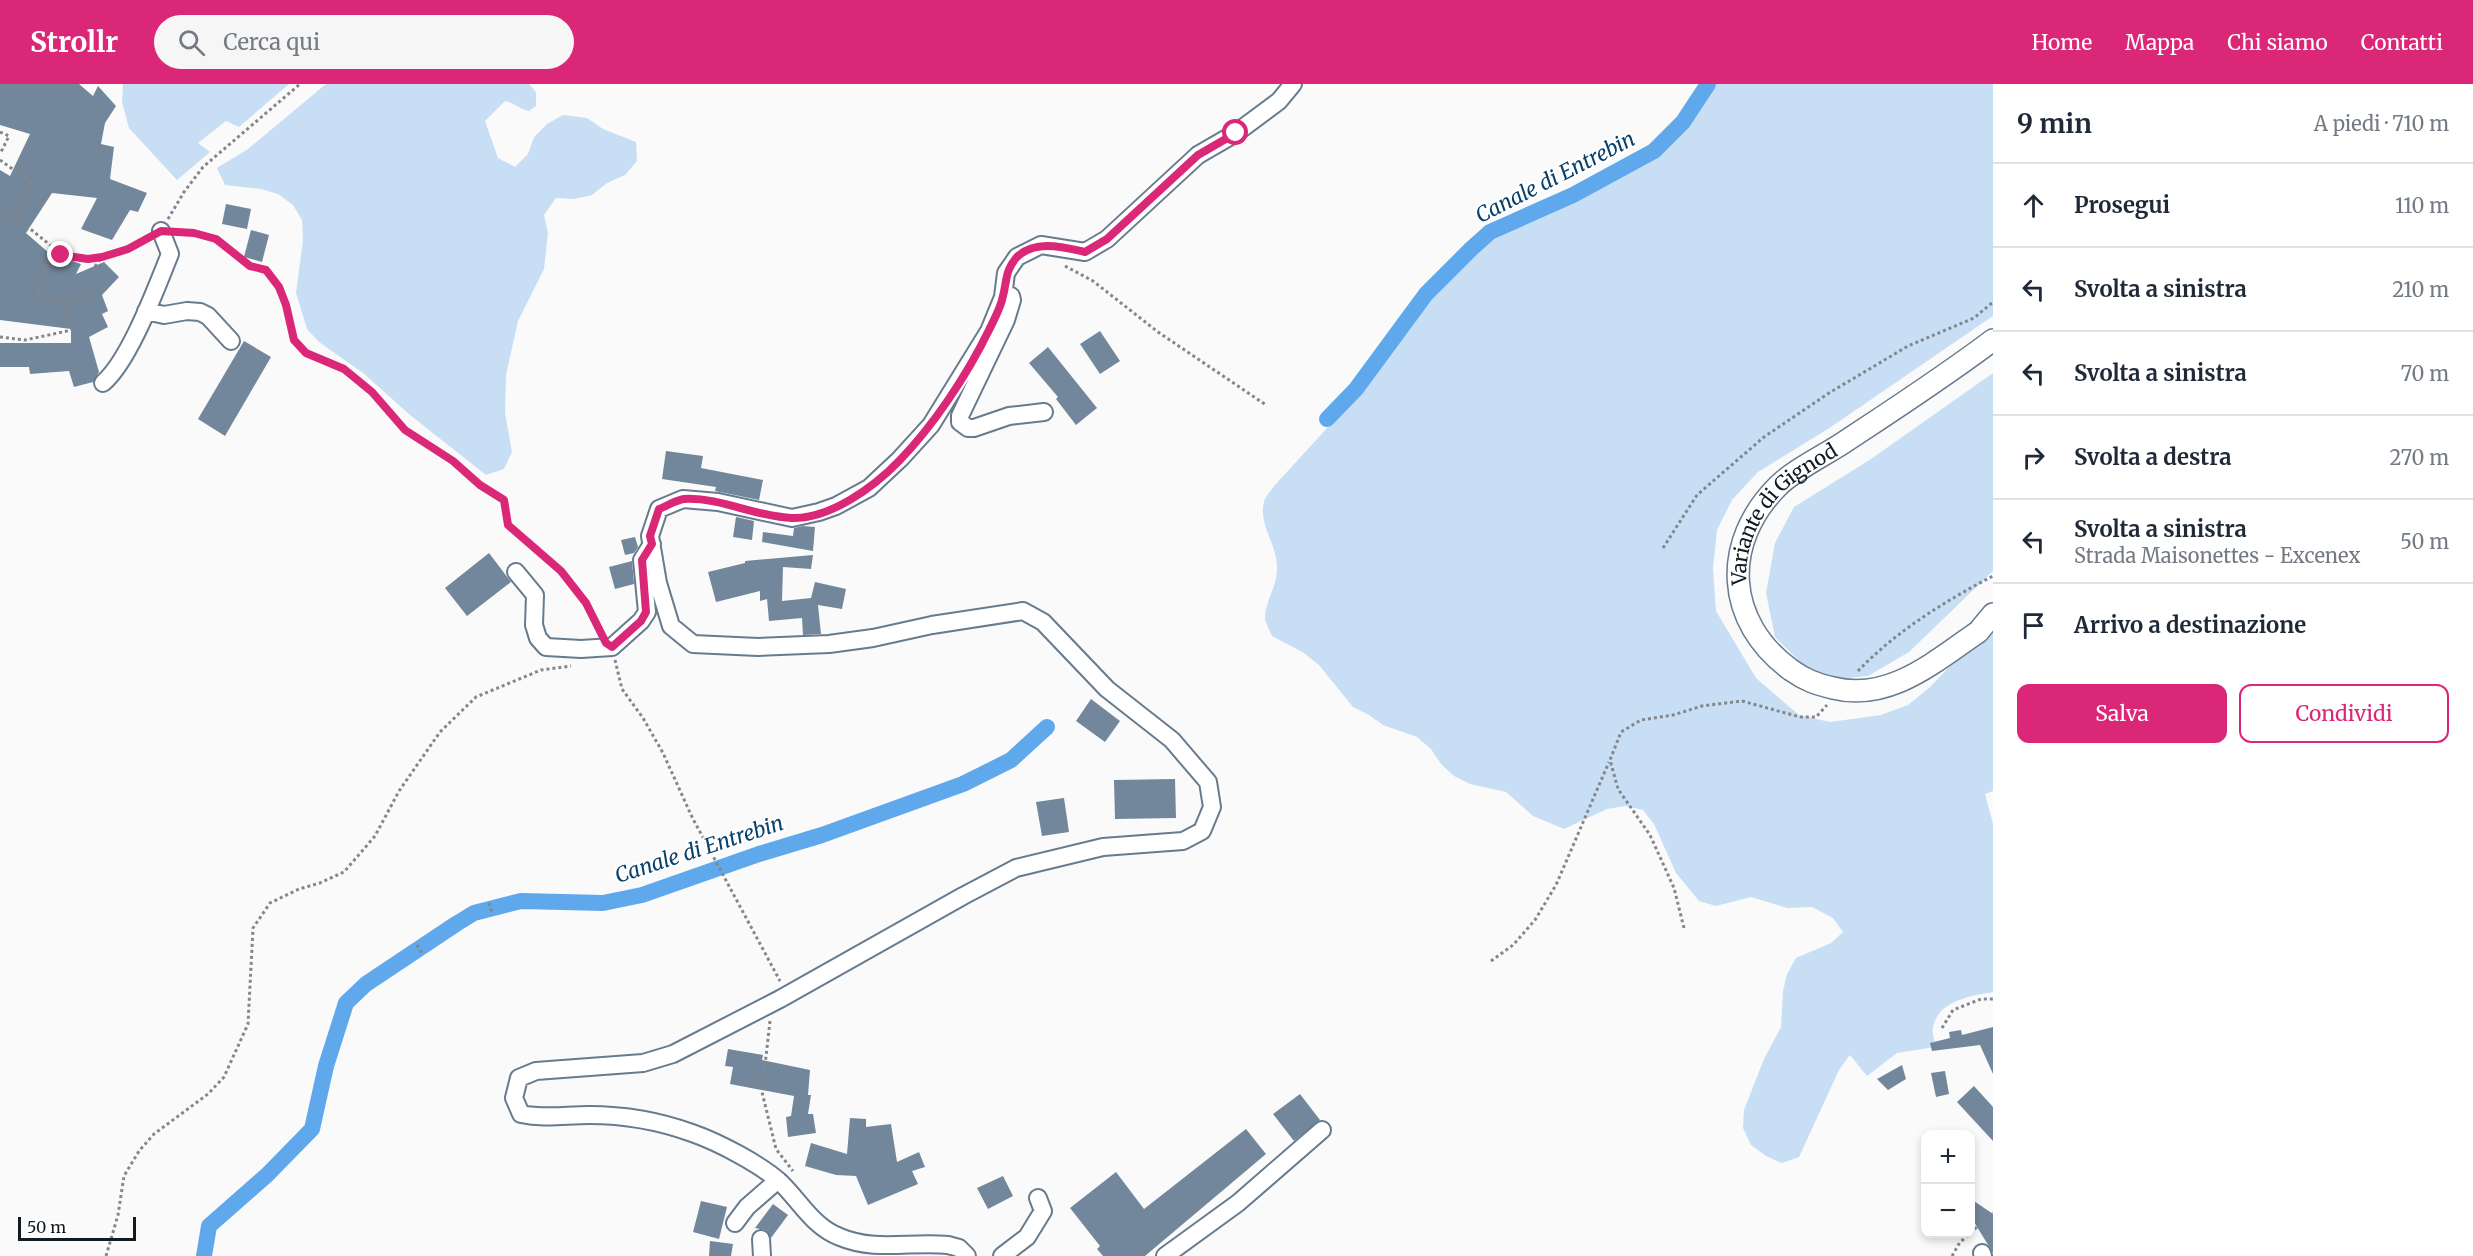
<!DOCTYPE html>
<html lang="it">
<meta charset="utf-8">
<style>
body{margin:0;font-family:Merriweather,serif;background:#f6f6f7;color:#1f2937}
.controls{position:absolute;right:18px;bottom:18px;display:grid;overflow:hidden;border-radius:12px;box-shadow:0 3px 9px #0003}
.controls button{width:54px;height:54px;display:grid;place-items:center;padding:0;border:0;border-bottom:2px solid #e0e1e3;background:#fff;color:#1f2937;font:30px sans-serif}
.scale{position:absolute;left:18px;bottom:15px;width:118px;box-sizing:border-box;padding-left:6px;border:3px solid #121a22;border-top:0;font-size:16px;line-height:21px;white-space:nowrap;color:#121a22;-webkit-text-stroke:4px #fff;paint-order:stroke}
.stop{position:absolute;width:18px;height:18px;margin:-14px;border:4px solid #db2777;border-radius:50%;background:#fff}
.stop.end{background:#db2777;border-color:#fff;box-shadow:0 2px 6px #0008}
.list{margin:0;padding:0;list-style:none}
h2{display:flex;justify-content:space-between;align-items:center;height:78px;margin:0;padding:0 24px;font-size:26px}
h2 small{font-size:20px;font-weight:400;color:#747a83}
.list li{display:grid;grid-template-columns:39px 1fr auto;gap:18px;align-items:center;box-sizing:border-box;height:84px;padding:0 24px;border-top:2px solid #e0e1e3}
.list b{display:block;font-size:22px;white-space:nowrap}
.list p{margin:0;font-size:20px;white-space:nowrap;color:#747a83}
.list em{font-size:20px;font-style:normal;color:#747a83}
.actions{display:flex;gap:12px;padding:18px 24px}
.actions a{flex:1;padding:14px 0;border:2px solid #db2777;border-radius:12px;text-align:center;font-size:21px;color:#db2777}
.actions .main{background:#db2777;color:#fff}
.icon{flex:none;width:33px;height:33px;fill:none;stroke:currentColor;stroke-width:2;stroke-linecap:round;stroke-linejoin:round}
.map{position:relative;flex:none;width:1993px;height:1172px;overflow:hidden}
header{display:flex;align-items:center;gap:36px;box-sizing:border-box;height:84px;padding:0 30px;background:#db2777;color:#fff}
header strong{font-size:28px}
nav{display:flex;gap:33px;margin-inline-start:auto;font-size:21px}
.search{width:420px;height:54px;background:#f6f6f7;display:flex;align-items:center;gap:15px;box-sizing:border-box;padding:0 21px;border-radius:33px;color:#747a83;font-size:22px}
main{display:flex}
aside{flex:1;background:#fff}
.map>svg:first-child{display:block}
</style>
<header>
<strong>Strollr</strong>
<div class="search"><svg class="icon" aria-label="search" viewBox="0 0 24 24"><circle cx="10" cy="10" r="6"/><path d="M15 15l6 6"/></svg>Cerca qui</div>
<nav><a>Home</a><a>Mappa</a><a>Chi siamo</a><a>Contatti</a></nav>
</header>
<main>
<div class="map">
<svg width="1993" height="1172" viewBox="0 0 1993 1172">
<rect width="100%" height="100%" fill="#fafafa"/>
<path fill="#c7def5" d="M123,0H289L239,43L226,37L198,59L210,68L177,96L129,44L122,18Z
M326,0H529L536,8V22L529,27C519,25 515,19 505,17L485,37L498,74L515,83L528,70L534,53L547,40L563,31L587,34L603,45L636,58L637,77L625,91L607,99L592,111L574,115L556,114L544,131L548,149L544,185L518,237L506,291L505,329L512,368L504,385L486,391L410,331L363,289L319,258L307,245L296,209L303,156L302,136L293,121L278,110L261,105L225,101L217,84L248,65Z
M1710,0H1993V232L1831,343L1758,388L1732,416L1717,446L1713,484L1716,527L1756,594L1799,631L1830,638L1881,631L1908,621L1930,603L1993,537V707L1985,710L1993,740V908C1971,912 1939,916 1933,943C1932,949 1935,957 1935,963L1897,969L1867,992L1850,971L1839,986L1799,1073L1782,1079L1766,1072L1751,1061L1743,1044L1744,1026L1764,975L1781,943L1783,907L1787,890L1796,874L1831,859L1843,848L1833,834L1812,823L1787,824L1751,813L1716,822L1699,817L1676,789L1654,740L1643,726L1626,722L1607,725L1564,745L1533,732L1506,708L1470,700L1454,692L1441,680L1431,665L1417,653L1383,641L1369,631L1353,623L1319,581L1304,569L1272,552C1270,547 1266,540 1265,535C1265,517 1277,503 1277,485C1278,462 1258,440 1264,418C1265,413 1271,407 1274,402L1352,317L1405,244L1490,153L1508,142L1546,128L1649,74L1672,55L1690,33Z
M1993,289V487L1909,568L1868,592L1835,595L1804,582L1775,553L1766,509L1775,459L1794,423L1871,375Z"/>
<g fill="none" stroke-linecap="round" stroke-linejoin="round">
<path stroke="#5fa8ec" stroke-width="16" d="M1327,335L1356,305L1426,210L1471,165L1490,148L1573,111L1654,67L1683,38L1708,0
M204,1172L209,1142L267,1091L312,1045L326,982L346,919L366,900L456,840L474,829L521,817L603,819L642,811L759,770L822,751L963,700L1011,676L1047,643"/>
</g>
<path fill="#72879b" d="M0,0H79L93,12L98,2L116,22L105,39L101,60L114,63L110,95L147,109L138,128L130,126L112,156L81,145L97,114L52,109L26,149L49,169L81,180L76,190L104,178L119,193L102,211L108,227L102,230L108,243L89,253L99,288L93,298L74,303L69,287L30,290L29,283H0V259H71V245L0,236V86L10,92L30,50L0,41Z
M226,120L251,125L247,145L222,140Z
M251,146L269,151L262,178L244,173Z
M1100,247L1120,277L1100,290L1080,260Z
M244,257L271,273L225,352L198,335Z
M1048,263L1097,324L1076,341L1056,315L1058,313L1029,279Z
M666,367L703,372L701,384L763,396L759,416L715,407L716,403L662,395Z
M736,433L754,437L752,456L733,453Z
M803,442L815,443L813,467L762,458L763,448L793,452L794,444Z
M635,453L638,463L634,469L625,471L621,456Z
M489,469L511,498L467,532L445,504Z
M813,471L811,485L783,483L782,517L811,514L815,498L846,505L842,525L818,521L821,550L803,551L802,534L769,537L767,515L760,517V507L716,518L708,488L745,479V477Z
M632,477L634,500L615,505L609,483Z
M1091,615L1120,637L1105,658L1076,637Z
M1175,695L1176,734L1115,735L1114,696Z
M1064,714L1069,748L1042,752L1036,718Z
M1993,943V990L1980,961L1932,967L1930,959L1950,954L1949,948L1961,946L1962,951Z
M728,965L763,971L762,976L810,986L808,1011H811L808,1030H813L816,1049L788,1053L786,1033L791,1032L794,1012L730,1000L733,983L725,982Z
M1902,981L1906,995L1888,1006L1877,995Z
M1945,987L1949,1010L1936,1013L1931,989Z
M1974,1002L1993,1023V1057L1957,1018Z
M1300,1010L1320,1036L1294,1057L1273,1030Z
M850,1034L866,1035V1043L891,1040L897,1078L919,1068L925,1083L912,1087L918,1100L868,1121L856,1092L836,1091L805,1082L811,1059L847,1070Z
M1246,1045L1266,1070L1145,1172H1103L1097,1165L1100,1162L1070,1124L1116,1088L1144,1125Z
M1003,1092L1013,1112L988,1125L977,1104Z
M1971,1115L1993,1130V1169L1971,1133Z
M701,1117L727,1123L719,1155L693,1148Z
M773,1120L788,1131L771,1154L766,1146L755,1144Z
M710,1157L733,1160L731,1172H709Z"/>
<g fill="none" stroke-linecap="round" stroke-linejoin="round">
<g stroke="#677b8f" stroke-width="20">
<path id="minor" d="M1011,212L1012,216L1006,236L960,332V338L968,344H974L1009,332L1044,328
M146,227L164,231L187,227L200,228L208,232L231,257
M103,299C130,276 156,204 170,170L161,147
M516,488L535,511L534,541L538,554L546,563L581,565L612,563L641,537L647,528L642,476L652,460
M735,1139L747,1123L778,1096
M761,1155L762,1172
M1982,1169L1983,1172
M967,1172L959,1164L948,1161C912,1157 875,1168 840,1153C813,1143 800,1117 780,1098C760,1080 718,1058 692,1049C659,1037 624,1031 589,1031C566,1031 544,1035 521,1030L514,1014L519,994L536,987L643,979L673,970L780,915L963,812L1016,784L1103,763L1183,757L1202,747L1212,723L1208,698L1172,656L1107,605L1043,538L1023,527L932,541L873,554L829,560L758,563L693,560L671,542L658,499L650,452L659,425L683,415L718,418L792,434L819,428L836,422L869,404L900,375L931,341L989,247L1003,213L1006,189L1017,173L1041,161L1085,168L1107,155L1198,71L1236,49L1279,17L1293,0
M1002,1172L1027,1153L1043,1127L1038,1114
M1165,1172L1238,1119L1322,1046"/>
</g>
<g stroke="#677b8f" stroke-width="24">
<g id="major">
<path d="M1978,548L1993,530"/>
<path id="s1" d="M1791,586C1725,538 1721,459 1778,402C1794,386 1823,372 1843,359C1893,326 1944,293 1993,256"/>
</g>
</g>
<path stroke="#83878b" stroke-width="3" stroke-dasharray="3 3" stroke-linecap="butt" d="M0,48L9,52L0,70
M0,76L32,99L13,134
M0,127L28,143L61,170L89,175L102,173L128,165L149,153
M168,135L184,108L203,83L300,0
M179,148L194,149L216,155L250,182L266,186L279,203L287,221L294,256L306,269L344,285L372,308L405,346L453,377L481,401L504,416L509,441L561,487L586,519L599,548
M52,163L38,210L63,221
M1065,182L1093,197L1158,248L1266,321
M0,253L25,256L72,246L63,221L91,207L94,184L101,174
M1663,464L1697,411L1764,353L1829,309L1908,262L1974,234L1993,218
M615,576L622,605L643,634L663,669L692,733L780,897
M1858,587C1895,548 1945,517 1993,492
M489,819L492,828
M1684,844L1674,804L1650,751L1618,705L1610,676L1621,648L1641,636L1673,631L1702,622L1742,617L1800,633H1816L1827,621
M417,861L422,869
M1491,877L1513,861L1535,836L1556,801L1609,678
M770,937L762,1008L776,1065L793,1087
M1942,944L1953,926L1981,915H1993
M1970,1149L1993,1129
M106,1172L118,1131L124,1092L139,1067L154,1050L208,1010L224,993L248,940L253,844L270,819L299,805L320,799L344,788L375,752L399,707L440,648L476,613L541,586L571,582
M1952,1172L1960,1158L1970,1150"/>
<use href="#minor" stroke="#fff" stroke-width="16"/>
<use href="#major" stroke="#fff" stroke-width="21"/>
<g stroke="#677b8f" stroke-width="24" stroke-linecap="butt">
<path id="major-bridge" d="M1791,586C1805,596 1816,600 1833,604C1889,618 1934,578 1978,548"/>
</g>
<use href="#major-bridge" stroke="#fff" stroke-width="21"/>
</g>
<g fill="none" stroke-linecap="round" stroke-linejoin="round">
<path stroke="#db2777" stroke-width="8" d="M61,171L88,175L102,173L128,165L161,147L194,149L216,155L250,182L266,186L279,203L286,221L294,256L306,269L344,285L372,308L405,346L453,377L480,401L504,416L508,441L561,487L586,519L606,559L612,563L641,537L646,528L642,476L652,460L650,452L659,425C667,422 676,416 684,415C721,413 756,433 792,434C830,435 874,403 899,377C934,341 967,291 989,246C994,236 1001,223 1003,212C1007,197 1005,187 1016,174C1034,155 1063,163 1085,168L1107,155L1198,71L1236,49"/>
</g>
<g text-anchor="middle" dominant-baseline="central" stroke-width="4.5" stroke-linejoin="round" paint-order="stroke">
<g font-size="20" fill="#121a22" stroke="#fff">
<text stroke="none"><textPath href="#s1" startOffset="192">Variante di Gignod</textPath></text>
</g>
<g font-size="21" font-style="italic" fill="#08406c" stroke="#fff">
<text transform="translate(1555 93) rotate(-27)">Canale di Entrebin</text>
<text transform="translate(699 765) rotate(-18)">Canale di Entrebin</text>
</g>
</g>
</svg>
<div class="controls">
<button>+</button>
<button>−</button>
</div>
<div class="scale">50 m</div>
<div class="stop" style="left:1236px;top:49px"></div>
<div class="stop end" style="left:61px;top:171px"></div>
</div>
<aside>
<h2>9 min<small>A piedi · 710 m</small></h2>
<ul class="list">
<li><svg class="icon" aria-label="ahead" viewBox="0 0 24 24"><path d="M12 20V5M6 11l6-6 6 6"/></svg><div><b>Prosegui</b></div><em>110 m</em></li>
<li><svg class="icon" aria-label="left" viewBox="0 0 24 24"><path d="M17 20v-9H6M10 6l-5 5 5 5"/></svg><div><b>Svolta a sinistra</b></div><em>210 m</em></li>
<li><svg class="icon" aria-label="left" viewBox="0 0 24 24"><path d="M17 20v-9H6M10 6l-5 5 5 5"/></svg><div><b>Svolta a sinistra</b></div><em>70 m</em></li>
<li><svg class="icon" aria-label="right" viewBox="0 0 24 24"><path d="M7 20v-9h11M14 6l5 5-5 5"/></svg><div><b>Svolta a destra</b></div><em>270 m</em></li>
<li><svg class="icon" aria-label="left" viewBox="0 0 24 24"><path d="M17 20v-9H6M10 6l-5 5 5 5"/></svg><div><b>Svolta a sinistra</b><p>Strada Maisonettes - Excenex</p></div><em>50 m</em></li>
<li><svg class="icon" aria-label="arrive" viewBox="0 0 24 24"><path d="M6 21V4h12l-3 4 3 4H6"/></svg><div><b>Arrivo a destinazione</b></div></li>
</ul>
<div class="actions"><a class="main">Salva</a><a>Condividi</a></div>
</aside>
</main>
